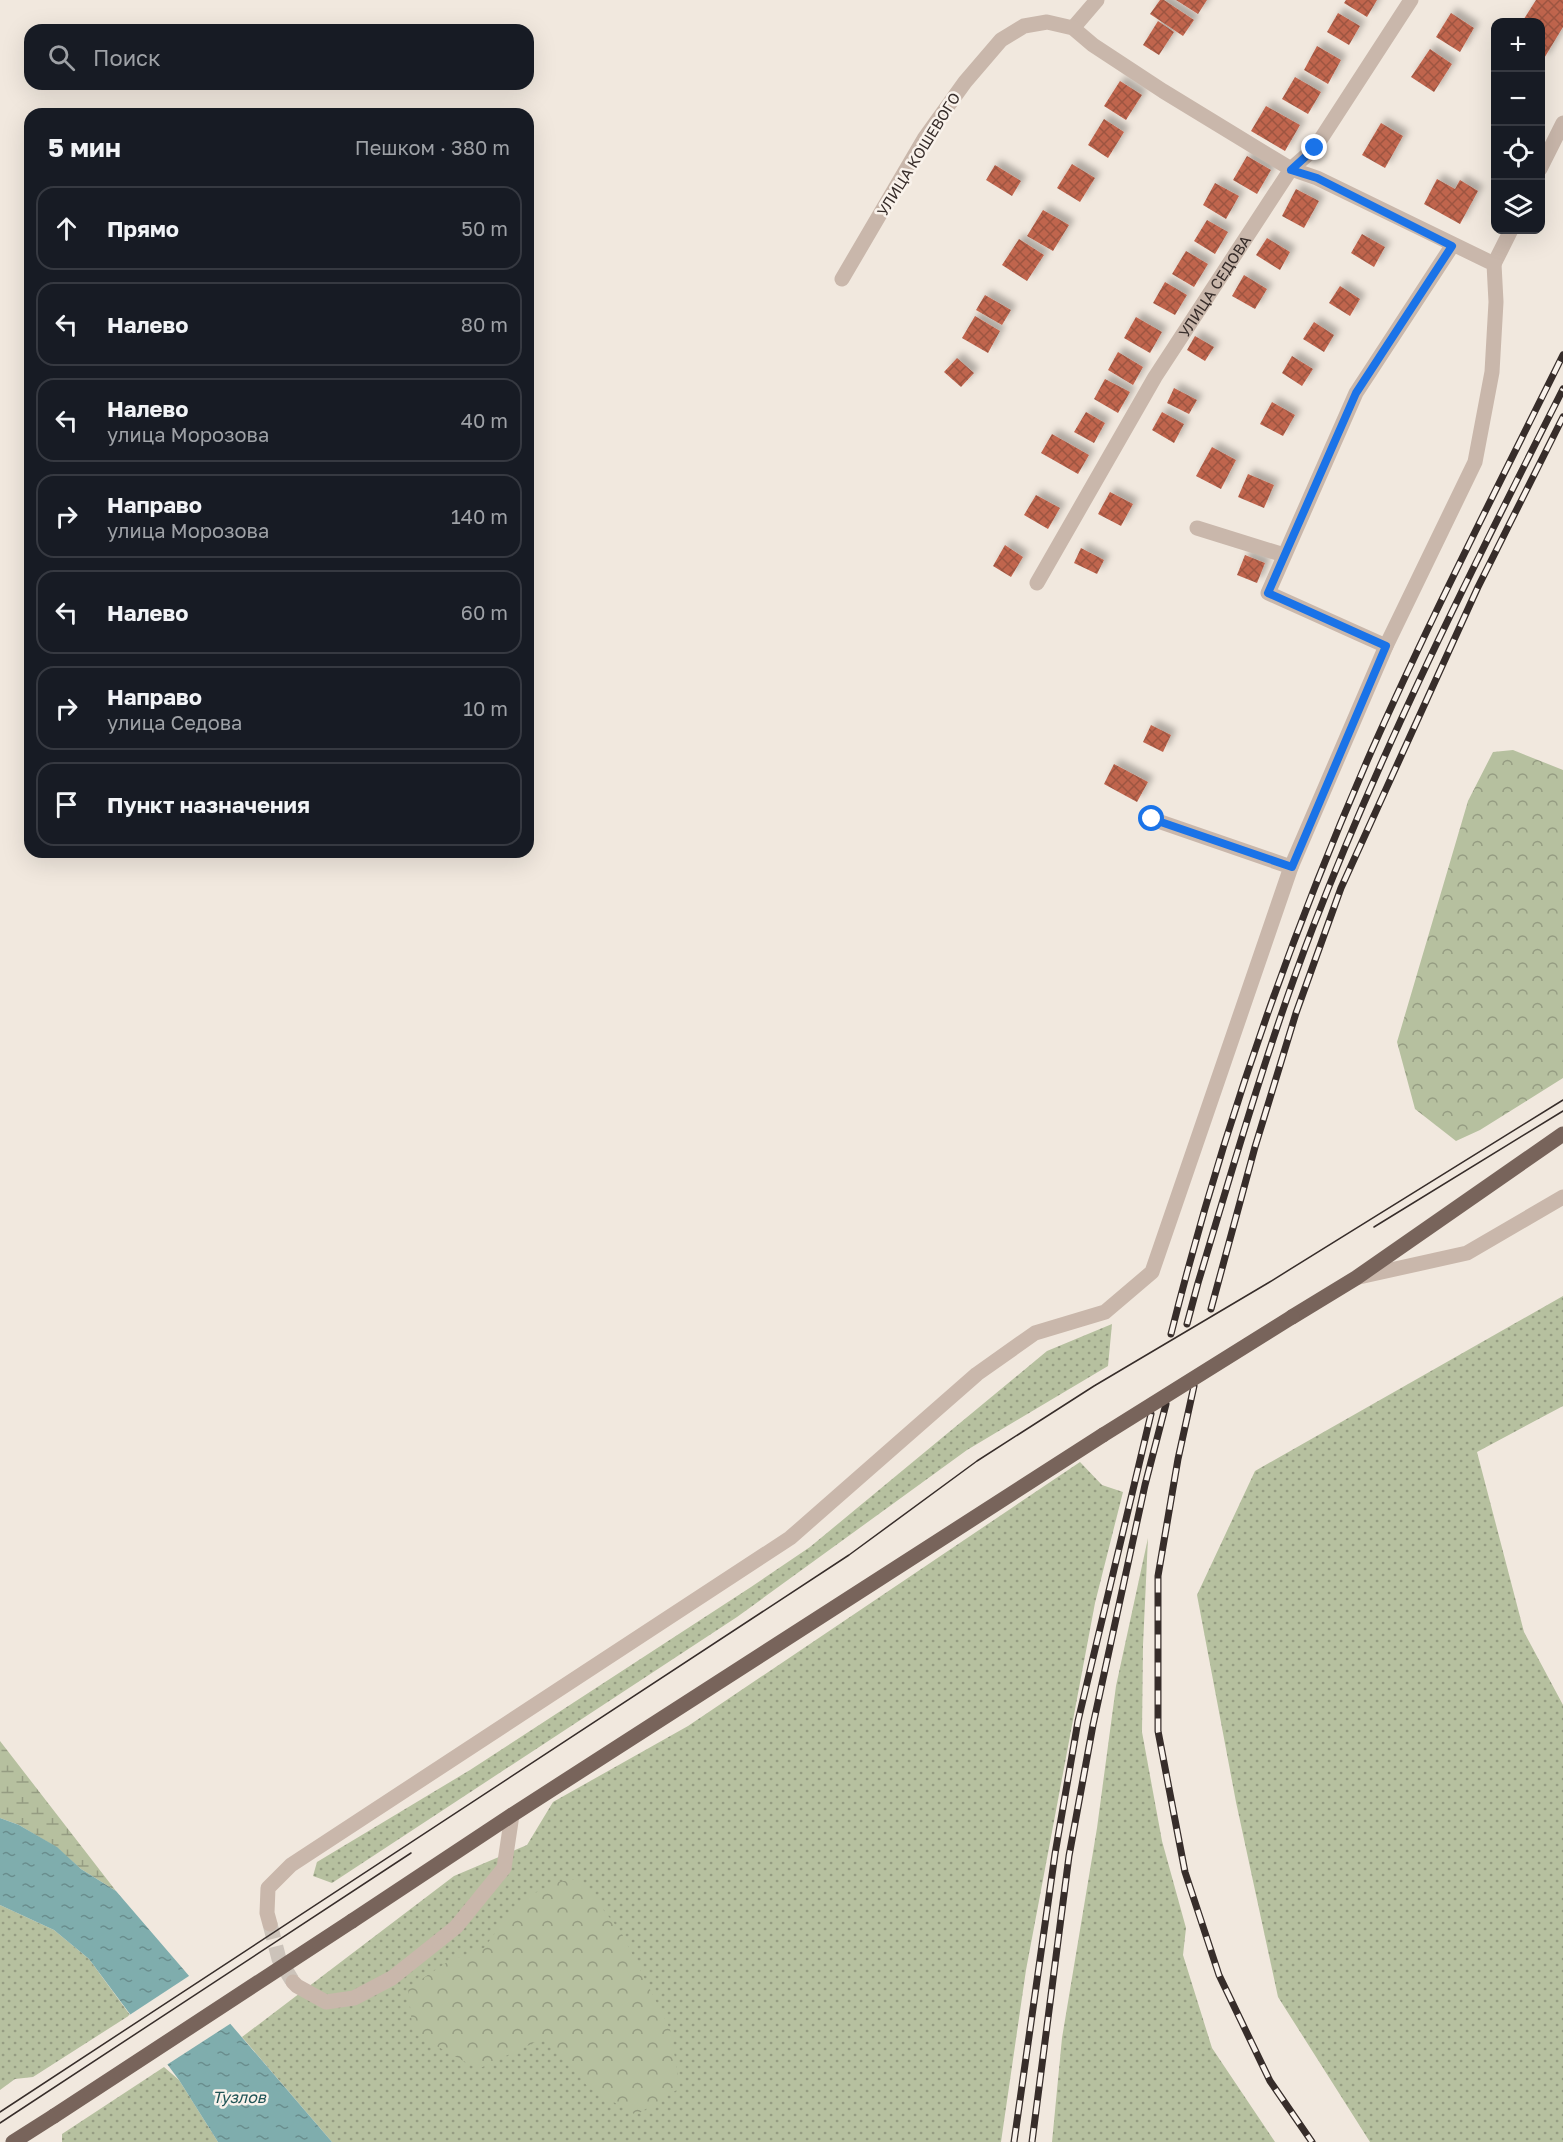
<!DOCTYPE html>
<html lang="ru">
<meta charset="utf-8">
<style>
body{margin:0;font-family:"Golos Text",sans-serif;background:#242831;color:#f1f3f6}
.controls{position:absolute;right:18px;top:18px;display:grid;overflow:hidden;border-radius:12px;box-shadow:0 6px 24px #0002}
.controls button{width:54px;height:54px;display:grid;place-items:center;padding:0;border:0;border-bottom:2px solid #363941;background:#171b24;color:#f1f3f6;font:30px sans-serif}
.stop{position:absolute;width:18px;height:18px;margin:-14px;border:4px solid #1a73e8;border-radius:50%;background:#fff}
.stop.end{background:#1a73e8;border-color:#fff;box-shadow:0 2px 6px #0008}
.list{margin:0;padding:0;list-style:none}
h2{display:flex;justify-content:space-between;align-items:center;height:78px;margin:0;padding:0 24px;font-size:26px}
h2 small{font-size:20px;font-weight:400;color:#9ea1a6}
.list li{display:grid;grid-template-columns:39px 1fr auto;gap:18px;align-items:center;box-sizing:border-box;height:84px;margin:0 12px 12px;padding:0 12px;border:2px solid #363941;border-radius:18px}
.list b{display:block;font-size:22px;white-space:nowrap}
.list p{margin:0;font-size:20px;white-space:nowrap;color:#9ea1a6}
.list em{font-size:20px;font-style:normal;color:#9ea1a6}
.icon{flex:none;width:33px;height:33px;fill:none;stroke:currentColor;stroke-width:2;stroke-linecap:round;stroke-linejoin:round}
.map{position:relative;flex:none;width:1563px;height:2142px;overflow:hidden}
.search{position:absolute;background:#171b24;box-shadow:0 6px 24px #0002;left:24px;top:24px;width:510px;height:66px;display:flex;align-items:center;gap:15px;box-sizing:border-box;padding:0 21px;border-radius:18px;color:#9ea1a6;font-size:22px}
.panel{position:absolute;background:#171b24;box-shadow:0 6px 24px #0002;left:24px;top:108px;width:510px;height:750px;border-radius:18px}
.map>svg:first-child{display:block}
</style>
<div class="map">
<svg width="1563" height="2142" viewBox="0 0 1563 2142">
<defs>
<pattern id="grass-dots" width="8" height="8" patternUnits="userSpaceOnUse" patternTransform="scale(1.5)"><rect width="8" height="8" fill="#b6c09f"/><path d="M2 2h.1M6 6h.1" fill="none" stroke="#959c82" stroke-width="1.8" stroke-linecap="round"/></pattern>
<pattern id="forest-crowns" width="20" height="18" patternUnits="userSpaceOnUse" patternTransform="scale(1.5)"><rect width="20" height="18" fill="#b6c09f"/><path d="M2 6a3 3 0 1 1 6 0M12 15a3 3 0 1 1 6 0" fill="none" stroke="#959c82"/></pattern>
<pattern id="wetland-marsh" width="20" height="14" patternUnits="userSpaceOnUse" patternTransform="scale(1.5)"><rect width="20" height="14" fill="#b6c09f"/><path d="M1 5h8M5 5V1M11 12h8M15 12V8" fill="none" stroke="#959c82"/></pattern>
<pattern id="water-ripples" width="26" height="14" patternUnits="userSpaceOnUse" patternTransform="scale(1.5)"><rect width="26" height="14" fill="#7fadad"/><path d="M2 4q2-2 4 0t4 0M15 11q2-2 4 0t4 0" fill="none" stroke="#698d8d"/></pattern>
<pattern id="building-cross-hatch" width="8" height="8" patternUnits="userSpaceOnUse" patternTransform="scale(1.5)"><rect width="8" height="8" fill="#c0654e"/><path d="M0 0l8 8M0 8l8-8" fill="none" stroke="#9d5441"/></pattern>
<filter id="shadow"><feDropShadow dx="5.5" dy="-5.5" stdDeviation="3" flood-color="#0004"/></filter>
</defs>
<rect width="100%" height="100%" fill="#f1e8de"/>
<path fill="url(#grass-dots)" d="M1563,1296V1406L1477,1452L1524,1632L1563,1705V2142H1370L1278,1997L1236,1802L1197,1595L1255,1471Z
M1112,1324L1108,1366L967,1450L737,1617L332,1883L313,1876L317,1862L470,1770L751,1587L810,1547L1047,1351Z
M1080,1462L1102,1485L1123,1492L1095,1603L1026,1970L1001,2142H332L242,2037L454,1876L527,1845L553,1802L688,1726Z
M1148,1538L1143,1645L1142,1732L1162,1841L1186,1928L1183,1955L1212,2048L1275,2142H1052L1062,2038L1097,1828L1116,1686Z
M0,1905L54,1930L89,1959L130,2015L33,2077L15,2079L0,2090Z
M164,2067L179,2080L218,2142H62V2134Z"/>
<path fill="url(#forest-crowns)" d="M1513,750L1563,770V1078L1480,1130L1456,1141L1415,1109L1397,1042L1468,801L1493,752Z
M579,1879L621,1932L670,2029L680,2088L636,2115L589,2088L546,2037L478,2069L413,2033L408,1988L449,1961L484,1948L518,1902L556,1882Z"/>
<path fill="url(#wetland-marsh)" d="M0,1741L116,1891L81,1869L56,1847L19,1825L0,1818Z"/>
<path fill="url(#water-ripples)" d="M0,1818L19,1825L57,1847L81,1869L116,1891L332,2142H218L179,2080L89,1959L54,1930L0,1905Z"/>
<path fill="#f1e8de" d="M192,1974L233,2022L165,2066L128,2016Z"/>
<path fill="url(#building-cross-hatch)" filter="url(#shadow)" d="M1160,0H1164L1194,20L1183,36L1150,14Z
M1176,0H1207L1198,14Z
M1346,0H1377L1367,17L1344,3Z
M1536,0H1563V27L1543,60L1540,59V22H1522Z
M1338,13L1360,26L1349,45L1327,32Z
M1451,13L1474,28L1460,52L1436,37Z
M1158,21L1174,32L1159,55L1143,45Z
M1317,46L1341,60L1328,84L1304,70Z
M1430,49L1452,64L1434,92L1411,77Z
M1295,77L1321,92L1308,114L1282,99Z
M1120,81L1142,95L1126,120L1104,106Z
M1266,106L1300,125L1285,151L1251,131Z
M1104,119L1124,132L1108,158L1088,145Z
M1381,123L1403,136L1385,168L1362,155Z
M1247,156L1271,170L1257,194L1233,180Z
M1072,164L1095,178L1080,202L1057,188Z
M995,165L1021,181L1012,196L986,180Z
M1437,179L1455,189L1460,180L1478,191L1460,224L1424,204Z
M1215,183L1239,196L1226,219L1203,205Z
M1296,189L1319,201L1304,228L1282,216Z
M1043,210L1069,225L1053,251L1027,236Z
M1207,220L1228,232L1215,254L1194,241Z
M1362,234L1385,247L1374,267L1351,253Z
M1267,238L1290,252L1280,270L1256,255Z
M1019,239L1044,255L1027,281L1002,265Z
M1186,251L1208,264L1194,287L1172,274Z
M1244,275L1267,289L1255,309L1232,296Z
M1165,282L1187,295L1175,315L1153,303Z
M1340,286L1360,299L1350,316L1329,303Z
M985,295L1011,310L1002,325L976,310Z
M975,316L1000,331L988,353L962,338Z
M1136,317L1162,332L1150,353L1124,338Z
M1314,322L1334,335L1324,352L1303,339Z
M1195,336L1214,347L1205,361L1187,350Z
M1118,352L1143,367L1133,385L1108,370Z
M1292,356L1313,369L1302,386L1282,373Z
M957,358L974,373L961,387L944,372Z
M1105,379L1130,392L1118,413L1094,399Z
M1174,388L1197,400L1189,414L1167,403Z
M1272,402L1295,415L1283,436L1260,424Z
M1086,412L1105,423L1094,443L1074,432Z
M1162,412L1184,424L1174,443L1152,430Z
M1052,434L1089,455L1078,474L1041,453Z
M1212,447L1236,460L1221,489L1196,476Z
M1248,474L1274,485L1264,508L1238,497Z
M1110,492L1133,504L1121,526L1098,514Z
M1036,495L1060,508L1048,529L1024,515Z
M1005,545L1023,557L1011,577L993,566Z
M1081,548L1104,560L1097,574L1074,563Z
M1245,555L1265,563L1257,583L1237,575Z
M1151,725L1171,735L1163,752L1143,742Z
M1114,764L1148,782L1137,802L1104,784Z"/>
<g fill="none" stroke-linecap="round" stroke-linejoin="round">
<path stroke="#ccc3ba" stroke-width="15" stroke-dasharray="15 8" stroke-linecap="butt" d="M270,1924L279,1959L293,1982"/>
<g stroke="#c9b7ab" stroke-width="15">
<path d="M1073,28L1097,0"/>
<path d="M1540,169L1563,123"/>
<path d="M1494,264L1511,230"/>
<path d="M1197,528L1284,555"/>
<path id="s1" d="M1037,583L1155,377L1291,169L1315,148L1411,0"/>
<path d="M1386,646L1268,593L1356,393L1452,246"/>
<path d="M1152,819L1291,867"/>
<path d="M1359,1277L1467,1253L1563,1197"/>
<path d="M270,1924L267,1913L268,1888L291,1865L790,1538L977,1374L1035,1333L1105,1312L1152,1272L1291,867L1386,646L1475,462L1492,372L1496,302L1494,264L1317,178L1291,169L1163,91L1093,45L1073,28L1047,22L1024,26L1001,40L965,82L924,139L842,279"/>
<path d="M293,1982L297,1986L326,2002L354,1998L392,1978L456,1927L504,1868L512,1815"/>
</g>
<path stroke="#78645b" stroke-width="15" d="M1292,1317L1356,1278L1563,1134
M352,1921L512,1815L1103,1435
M13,2142L54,2116"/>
<path stroke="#372d2a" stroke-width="1.5" d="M1374,1227L1563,1111
M0,2112L849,1555L977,1461L1094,1386L1268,1283L1563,1100
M0,2123L411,1853"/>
<g stroke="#372d2a" stroke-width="7">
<path id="rail" d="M1211,1309L1255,1147L1296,1013L1341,888L1478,587L1563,417
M1187,1324L1198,1283C1234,1164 1268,1044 1313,927C1384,743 1474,565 1563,389
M1171,1334C1221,1135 1289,939 1371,752C1431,617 1498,486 1563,355
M1194,1386L1178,1459L1158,1576V1731L1185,1872L1219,1975L1270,2081L1312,2142
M1014,2142L1055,1854L1078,1721L1151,1414
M1032,2142L1069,1856L1093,1725L1145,1485L1166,1404"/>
</g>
<use href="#rail" stroke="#f9f2eb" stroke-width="4.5" stroke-dasharray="14" stroke-linecap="butt"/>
<path stroke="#78645b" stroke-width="15" d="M1103,1435L1292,1317
M54,2116L352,1921"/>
</g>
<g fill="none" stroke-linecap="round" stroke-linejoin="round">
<path stroke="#1a73e8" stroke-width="8" d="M1152,819L1292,867L1386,646L1268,593L1356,393L1452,246L1317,178L1291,170L1315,148"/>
</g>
<g text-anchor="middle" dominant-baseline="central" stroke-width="5" stroke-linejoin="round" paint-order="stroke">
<g font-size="15" fill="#372d2a" stroke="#f9f2eb">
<text transform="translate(918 154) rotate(-58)">УЛИЦА КОШЕВОГО</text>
<text stroke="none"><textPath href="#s1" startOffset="346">УЛИЦА СЕДОВА</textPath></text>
</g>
<g font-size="16" font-style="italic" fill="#215557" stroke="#f9f2eb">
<text x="239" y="2097">Тузлов</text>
</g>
</g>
</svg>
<div class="controls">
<button>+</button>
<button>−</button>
<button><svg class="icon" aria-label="locate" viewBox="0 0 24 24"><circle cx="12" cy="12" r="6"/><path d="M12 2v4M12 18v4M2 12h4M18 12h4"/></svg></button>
<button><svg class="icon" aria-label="layers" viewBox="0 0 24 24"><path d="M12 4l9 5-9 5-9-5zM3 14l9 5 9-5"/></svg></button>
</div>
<div class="stop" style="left:1152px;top:819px"></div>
<div class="stop end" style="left:1315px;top:148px"></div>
<div class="search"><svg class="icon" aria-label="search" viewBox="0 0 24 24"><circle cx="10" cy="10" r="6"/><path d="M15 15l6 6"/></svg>Поиск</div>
<section class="panel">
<h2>5 мин<small>Пешком · 380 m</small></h2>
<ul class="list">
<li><svg class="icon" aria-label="ahead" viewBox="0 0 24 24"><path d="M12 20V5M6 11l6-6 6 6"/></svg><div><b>Прямо</b></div><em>50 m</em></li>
<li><svg class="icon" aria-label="left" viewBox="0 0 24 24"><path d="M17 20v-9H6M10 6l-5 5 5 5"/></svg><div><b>Налево</b></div><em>80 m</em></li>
<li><svg class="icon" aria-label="left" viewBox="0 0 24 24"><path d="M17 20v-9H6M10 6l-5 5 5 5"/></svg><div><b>Налево</b><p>улица Морозова</p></div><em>40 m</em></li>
<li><svg class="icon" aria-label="right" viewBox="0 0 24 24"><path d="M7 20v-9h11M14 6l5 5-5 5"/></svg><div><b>Направо</b><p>улица Морозова</p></div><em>140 m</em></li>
<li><svg class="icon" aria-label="left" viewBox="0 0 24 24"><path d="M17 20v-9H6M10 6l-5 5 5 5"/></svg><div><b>Налево</b></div><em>60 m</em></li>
<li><svg class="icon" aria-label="right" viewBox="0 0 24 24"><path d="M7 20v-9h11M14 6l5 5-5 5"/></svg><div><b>Направо</b><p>улица Седова</p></div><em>10 m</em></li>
<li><svg class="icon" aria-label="arrive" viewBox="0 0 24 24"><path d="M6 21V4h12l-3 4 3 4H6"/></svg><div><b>Пункт назначения</b></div></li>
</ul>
</section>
</div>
